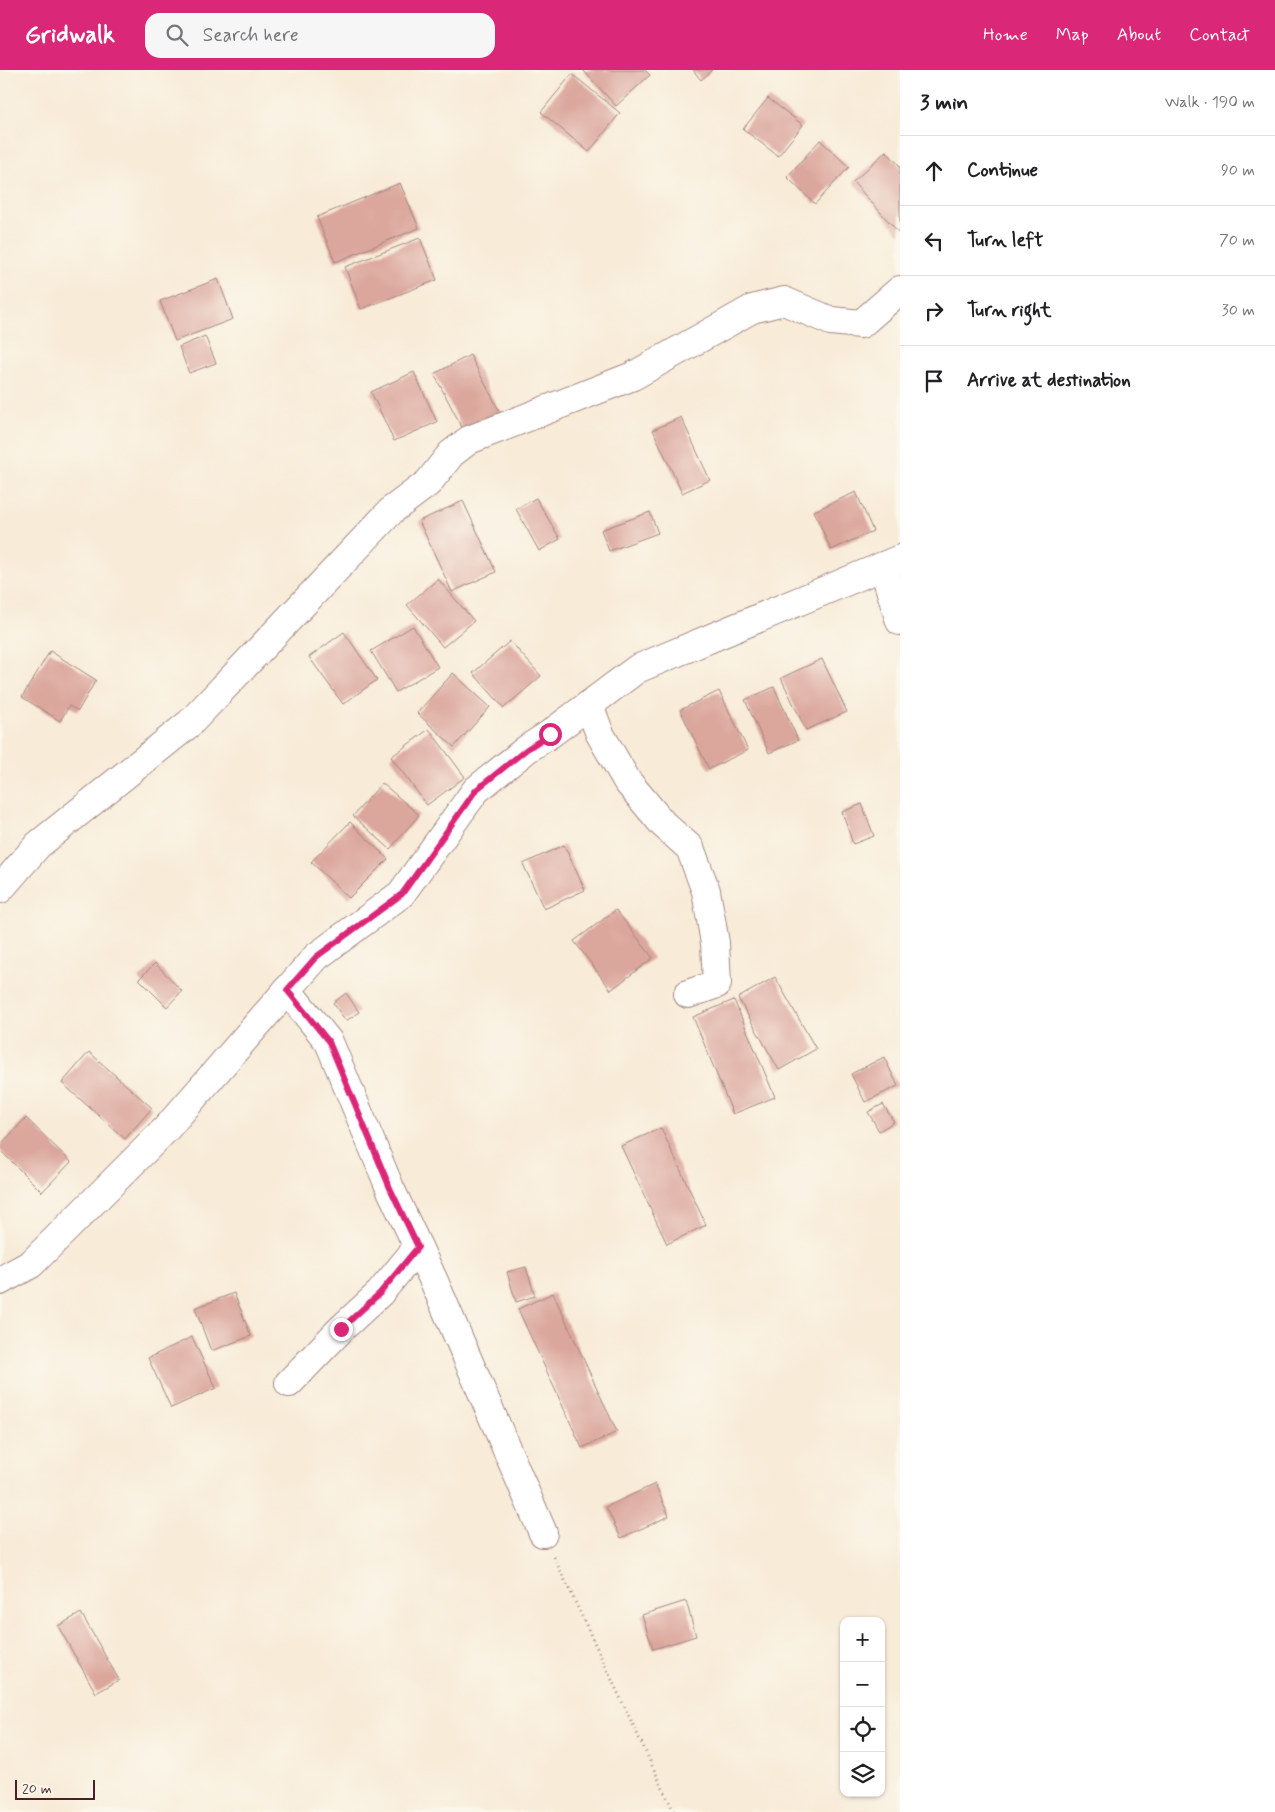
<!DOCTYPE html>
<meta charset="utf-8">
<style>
body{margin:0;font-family:Mynerve,sans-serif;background:#f6f6f6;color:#202124}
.controls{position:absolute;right:15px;bottom:15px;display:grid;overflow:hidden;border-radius:10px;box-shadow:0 1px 4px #0004}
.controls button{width:45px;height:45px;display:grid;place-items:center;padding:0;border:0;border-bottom:1px solid #e0e0e0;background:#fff;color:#202124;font:25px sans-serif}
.scale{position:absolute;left:15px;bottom:12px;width:80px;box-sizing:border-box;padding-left:5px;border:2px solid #4a1f2b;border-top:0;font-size:14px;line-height:18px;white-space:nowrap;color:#4a1f2b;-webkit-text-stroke:4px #fbf7ec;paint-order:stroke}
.stop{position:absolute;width:15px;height:15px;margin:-11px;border:4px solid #db2777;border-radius:50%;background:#fff}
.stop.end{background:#db2777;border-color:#fff;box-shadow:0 1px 5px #0008}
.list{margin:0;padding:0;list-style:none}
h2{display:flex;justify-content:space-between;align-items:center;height:65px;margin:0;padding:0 20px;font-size:21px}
h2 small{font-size:16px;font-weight:400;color:#757577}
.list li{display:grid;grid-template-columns:32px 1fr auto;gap:15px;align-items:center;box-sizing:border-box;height:70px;padding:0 20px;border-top:1px solid #e0e0e0}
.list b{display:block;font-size:19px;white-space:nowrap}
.list em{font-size:16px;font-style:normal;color:#757577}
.icon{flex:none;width:28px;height:28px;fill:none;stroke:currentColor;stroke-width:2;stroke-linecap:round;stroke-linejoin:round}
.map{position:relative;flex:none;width:900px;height:1742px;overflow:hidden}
header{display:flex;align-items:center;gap:30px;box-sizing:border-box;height:70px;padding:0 25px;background:#db2777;color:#fff}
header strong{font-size:24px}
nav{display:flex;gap:28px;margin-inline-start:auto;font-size:18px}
.search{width:350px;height:45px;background:#f6f6f6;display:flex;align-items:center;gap:12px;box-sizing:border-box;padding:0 18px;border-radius:15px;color:#757577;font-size:19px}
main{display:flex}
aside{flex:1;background:#fff}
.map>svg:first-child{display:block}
</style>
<header>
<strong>Gridwalk</strong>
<div class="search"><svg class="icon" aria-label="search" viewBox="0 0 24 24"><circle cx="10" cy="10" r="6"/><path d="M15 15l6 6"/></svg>Search here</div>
<nav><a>Home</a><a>Map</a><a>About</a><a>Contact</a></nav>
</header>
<main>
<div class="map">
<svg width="900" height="1742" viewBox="0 0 900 1742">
<rect width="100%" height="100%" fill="#fbf7ec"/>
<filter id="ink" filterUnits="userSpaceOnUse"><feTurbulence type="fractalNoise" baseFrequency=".02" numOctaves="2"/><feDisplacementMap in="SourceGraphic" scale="10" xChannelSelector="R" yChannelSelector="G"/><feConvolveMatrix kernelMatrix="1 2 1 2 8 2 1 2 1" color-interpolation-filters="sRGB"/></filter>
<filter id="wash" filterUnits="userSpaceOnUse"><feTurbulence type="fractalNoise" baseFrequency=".0096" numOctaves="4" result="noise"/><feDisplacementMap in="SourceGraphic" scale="20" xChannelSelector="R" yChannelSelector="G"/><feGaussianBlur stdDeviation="1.12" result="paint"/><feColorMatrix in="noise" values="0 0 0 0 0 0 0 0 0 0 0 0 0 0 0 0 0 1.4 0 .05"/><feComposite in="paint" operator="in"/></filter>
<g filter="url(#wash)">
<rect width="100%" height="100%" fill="#f8ebd7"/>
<g id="blocks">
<g fill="#dba69b">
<polygon points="583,0 645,0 650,5 616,36"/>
<polygon points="693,0 712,0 701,10"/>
<polygon points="572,4 620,43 589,82 541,42"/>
<polygon points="768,28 803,55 778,86 743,59"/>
<polygon points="820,70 849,97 815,134 787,107"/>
<polygon points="886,81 900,96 900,164 853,112"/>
<polygon points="400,113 419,158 335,192 317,147"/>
<polygon points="420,168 437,210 361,239 345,197"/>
<polygon points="218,209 233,249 175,271 160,231"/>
<polygon points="205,266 216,293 189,303 179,277"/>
<polygon points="470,285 501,344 465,363 434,304"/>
<polygon points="414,302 437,352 394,371 371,322"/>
<polygon points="681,347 710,410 682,423 653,360"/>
<polygon points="856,422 873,461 831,480 814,441"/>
<polygon points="536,428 560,469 539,481 516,439"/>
<polygon points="463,431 496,502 452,522 419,451"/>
<polygon points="650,442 658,463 609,481 601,460"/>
<polygon points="438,509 474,551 443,577 407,535"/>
<polygon points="413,556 438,597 396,622 371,581"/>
<polygon points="344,562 377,610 343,634 309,587"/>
<polygon points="510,571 541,606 504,638 473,603"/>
<polygon points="50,581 96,610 78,641 69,636 60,651 22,627"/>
<polygon points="822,589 847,642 806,660 781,608"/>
<polygon points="453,603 490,637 454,677 417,643"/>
<polygon points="774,617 798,670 769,683 745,630"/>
<polygon points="719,621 748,680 709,699 680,640"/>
<polygon points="429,659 465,707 427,735 391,687"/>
<polygon points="382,713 419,745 390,779 353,746"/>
<polygon points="862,734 874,766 853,774 842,742"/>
<polygon points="350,752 388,789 349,828 311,792"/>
<polygon points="564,775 585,820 544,839 523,794"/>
<polygon points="616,840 653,888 611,920 574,871"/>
<polygon points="155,893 182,921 167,937 139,909"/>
<polygon points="775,907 816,979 779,1000 738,928"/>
<polygon points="346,923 359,942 346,951 333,933"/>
<polygon points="734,930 775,1027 733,1044 693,947"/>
<polygon points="89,982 152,1038 125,1069 62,1013"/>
<polygon points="884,987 898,1016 865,1032 851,1004"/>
<polygon points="883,1034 894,1052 879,1061 868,1042"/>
<polygon points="26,1048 71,1092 42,1122 0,1080 0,1075"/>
<polygon points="661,1058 706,1155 667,1174 621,1076"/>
<polygon points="526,1197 535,1226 516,1232 507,1202"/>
<polygon points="234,1223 251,1266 211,1281 195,1238"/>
<polygon points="553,1223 617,1362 582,1378 518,1239"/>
<polygon points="192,1267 216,1318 171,1338 148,1288"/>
<polygon points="655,1414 669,1446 621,1468 606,1437"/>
<polygon points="686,1531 696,1566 653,1579 642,1545"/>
<polygon points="81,1543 119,1610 96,1623 58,1556"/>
</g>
</g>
</g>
<g filter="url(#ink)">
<use href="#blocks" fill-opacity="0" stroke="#a18581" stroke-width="1"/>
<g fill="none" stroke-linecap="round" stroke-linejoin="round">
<g stroke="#a18581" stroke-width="30">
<g id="minor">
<polyline points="883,496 900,551"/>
<polyline points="589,635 600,664 627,711 663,754 690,778 706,821 715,873 717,914 688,924"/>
<polyline points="0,819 38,775 190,653 392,440 428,413 451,384 469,370 633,306 752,239 784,231 831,251 861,254 900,220"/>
<polyline points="287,920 329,972 390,1118 433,1209 543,1463"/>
<polyline points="0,1211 31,1194 166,1059 316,887 401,824 476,720 527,679 550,664 637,599 900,489"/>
<polyline points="289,1313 341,1259 380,1223 418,1177"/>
</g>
</g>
<polyline stroke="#a18581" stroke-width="3" stroke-dasharray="1 4" stroke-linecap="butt" points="554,1487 674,1742"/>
<use href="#minor" stroke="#fff" stroke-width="28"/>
</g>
</g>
<g fill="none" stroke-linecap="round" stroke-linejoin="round" filter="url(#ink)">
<polyline stroke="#db2777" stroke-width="6" points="341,1259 380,1223 418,1177 390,1118 329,972 287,920 316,887 402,824 476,720 527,679 550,664"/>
</g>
</svg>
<div class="controls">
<button>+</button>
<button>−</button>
<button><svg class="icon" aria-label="locate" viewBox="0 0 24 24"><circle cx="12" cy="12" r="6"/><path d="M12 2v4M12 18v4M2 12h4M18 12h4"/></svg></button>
<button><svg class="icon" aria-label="layers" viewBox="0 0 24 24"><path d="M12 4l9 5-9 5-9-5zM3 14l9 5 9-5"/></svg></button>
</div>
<div class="scale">20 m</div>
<div class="stop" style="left:550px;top:664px"></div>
<div class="stop end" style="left:341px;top:1259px"></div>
</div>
<aside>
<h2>3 min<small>Walk · 190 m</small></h2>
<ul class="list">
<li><svg class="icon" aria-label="ahead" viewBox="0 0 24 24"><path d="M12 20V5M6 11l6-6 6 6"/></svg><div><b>Continue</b></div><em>90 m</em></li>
<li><svg class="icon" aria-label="left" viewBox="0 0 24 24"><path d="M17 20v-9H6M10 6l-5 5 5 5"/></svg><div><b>Turn left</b></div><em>70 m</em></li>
<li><svg class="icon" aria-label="right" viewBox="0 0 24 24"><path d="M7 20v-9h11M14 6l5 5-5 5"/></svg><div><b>Turn right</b></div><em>30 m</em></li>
<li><svg class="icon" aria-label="arrive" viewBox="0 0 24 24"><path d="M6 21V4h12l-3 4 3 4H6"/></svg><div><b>Arrive at destination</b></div></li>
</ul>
</aside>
</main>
